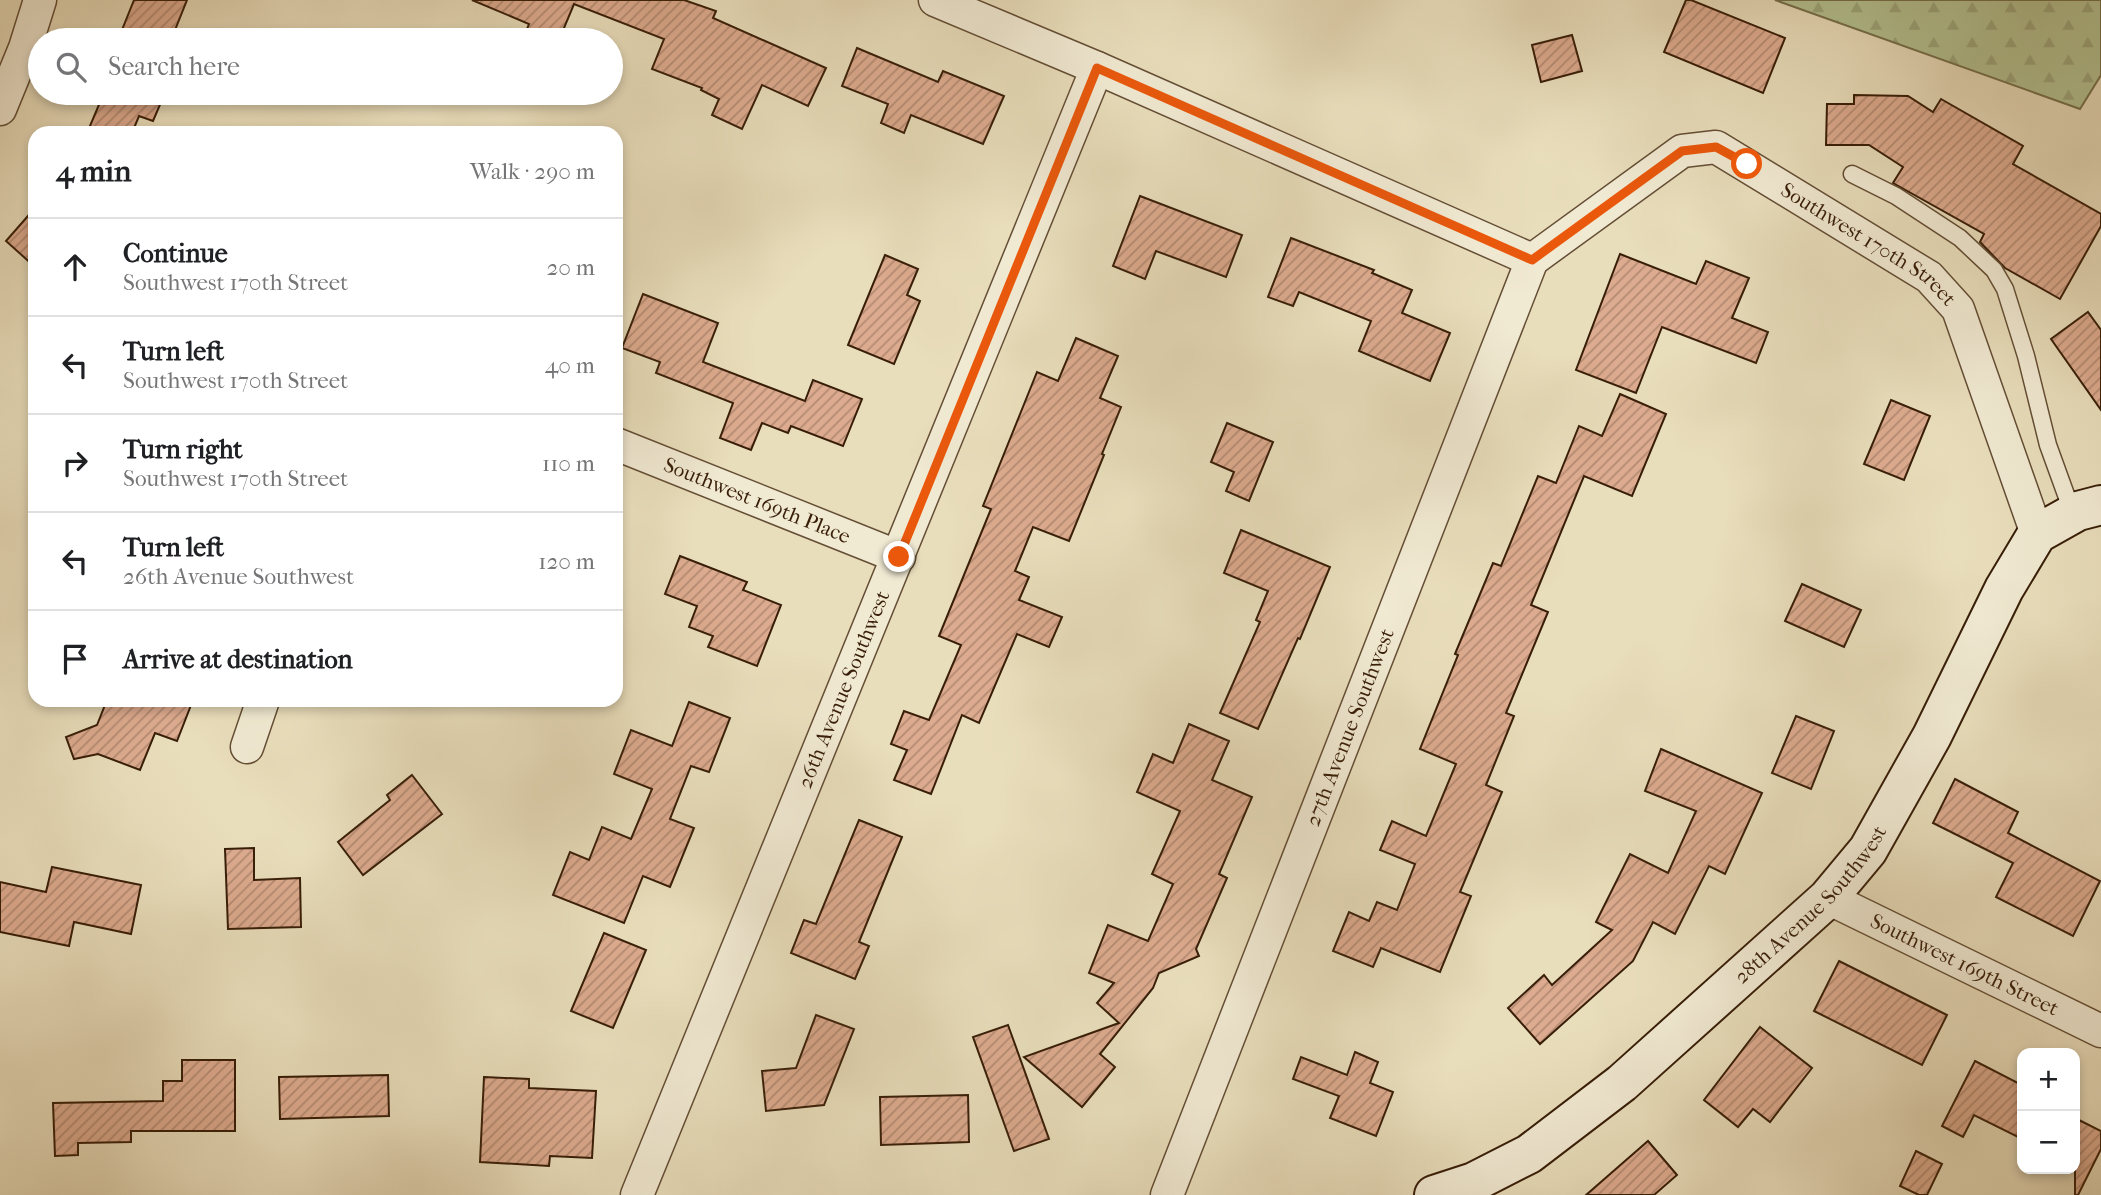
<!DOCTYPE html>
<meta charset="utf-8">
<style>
body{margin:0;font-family:"IM FELL French Canon",serif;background:#f2f2f2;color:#202124}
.controls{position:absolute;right:21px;bottom:21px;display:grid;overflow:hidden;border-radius:14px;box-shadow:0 4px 10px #0003}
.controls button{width:63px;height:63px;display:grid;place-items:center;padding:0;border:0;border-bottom:2px solid #e0e0e0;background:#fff;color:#202124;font:35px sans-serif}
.stop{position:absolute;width:21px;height:21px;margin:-16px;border:5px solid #ea580c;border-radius:50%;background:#fff}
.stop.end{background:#ea580c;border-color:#fff;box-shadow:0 2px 7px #0008}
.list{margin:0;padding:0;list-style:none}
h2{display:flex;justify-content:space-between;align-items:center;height:91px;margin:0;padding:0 28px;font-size:30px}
h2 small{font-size:23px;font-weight:400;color:#757577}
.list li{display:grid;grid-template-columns:46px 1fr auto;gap:21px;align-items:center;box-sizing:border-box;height:98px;padding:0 28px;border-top:2px solid #e0e0e0}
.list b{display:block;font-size:26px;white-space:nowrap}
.list p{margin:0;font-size:23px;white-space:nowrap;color:#757577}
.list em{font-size:23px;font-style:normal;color:#757577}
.icon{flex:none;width:38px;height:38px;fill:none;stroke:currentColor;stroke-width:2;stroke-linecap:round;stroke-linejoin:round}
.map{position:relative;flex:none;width:2101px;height:1195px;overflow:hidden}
.search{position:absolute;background:#fff;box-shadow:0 4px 10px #0003;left:28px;top:28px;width:595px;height:77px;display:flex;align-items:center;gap:18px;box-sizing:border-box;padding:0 24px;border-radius:38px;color:#757577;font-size:26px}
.panel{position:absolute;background:#fff;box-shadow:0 4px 10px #0003;left:28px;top:126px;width:595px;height:581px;border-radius:21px}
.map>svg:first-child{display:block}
</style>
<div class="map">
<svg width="2101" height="1195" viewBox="0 0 2101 1195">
<defs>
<pattern id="forest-firs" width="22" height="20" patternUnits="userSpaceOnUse" patternTransform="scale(1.75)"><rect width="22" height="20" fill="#b4c292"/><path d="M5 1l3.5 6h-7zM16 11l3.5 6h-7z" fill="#9ca67c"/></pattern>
<pattern id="building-hatch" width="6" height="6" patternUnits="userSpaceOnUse" patternTransform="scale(1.75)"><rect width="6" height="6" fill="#ddab8f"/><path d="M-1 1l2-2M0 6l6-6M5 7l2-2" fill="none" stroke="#b48b73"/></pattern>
</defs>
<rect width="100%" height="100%" fill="#e9debc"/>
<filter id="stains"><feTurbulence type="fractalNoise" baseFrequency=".00286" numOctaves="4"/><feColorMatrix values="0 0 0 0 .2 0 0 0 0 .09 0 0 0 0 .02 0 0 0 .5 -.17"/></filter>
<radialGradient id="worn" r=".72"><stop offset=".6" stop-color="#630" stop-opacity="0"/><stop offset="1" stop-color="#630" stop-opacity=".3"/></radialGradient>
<polygon fill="url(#forest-firs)" stroke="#76704d" stroke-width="2" points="1775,0 2101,0 2101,75 2080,109"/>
<g fill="url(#building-hatch)" stroke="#381e08" stroke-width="2">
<polygon points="134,0 187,0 171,40 118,40"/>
<polygon points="472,0 684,0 716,11 713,18 826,68 808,106 762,85 742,129 712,115 719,99 701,90 702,88 652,69 664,39 574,4 559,40 540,40 525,34 529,24"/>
<polygon points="1686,0 1691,0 1785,38 1763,93 1664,52"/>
<polygon points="1572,35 1582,71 1541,82 1532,45"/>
<polygon points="857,48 938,82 943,71 1004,96 983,144 911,115 904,133 881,123 888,104 842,86"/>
<polygon points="84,93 165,93 153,121 139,116 132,133 87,133 101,100"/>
<polygon points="1854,95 1908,96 1933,112 1941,99 2023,146 2013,164 2101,214 2101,226 2060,299 2005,268 1980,242 1984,234 1893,183 1903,167 1869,145 1826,145 1827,104 1854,104"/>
<polygon points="1140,196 1242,235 1226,277 1156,251 1145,279 1113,266"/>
<polygon points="35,208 35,267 6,241"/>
<polygon points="1291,238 1374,270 1372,273 1412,290 1402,313 1450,333 1430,381 1359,351 1371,321 1299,292 1293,306 1268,297"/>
<polygon points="1620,254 1696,284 1706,261 1749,278 1732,318 1768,332 1756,363 1662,327 1636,393 1576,370"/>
<polygon points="885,255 918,269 907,295 920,301 894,364 848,345"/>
<polygon points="643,294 718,323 703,362 805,401 813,380 862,399 843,446 791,426 788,433 762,423 751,450 720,438 733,403 656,373 660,362 622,348"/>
<polygon points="2088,312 2101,330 2101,410 2051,339"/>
<polygon points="1076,338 1118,356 1100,398 1121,407 1102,454 1104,455 1069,541 1033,527 1015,571 1029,577 1019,600 1062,617 1049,647 1017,634 979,723 962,715 931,794 894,780 907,750 891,744 904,711 929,720 961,645 939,636 991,509 983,506 1037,372 1058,381"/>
<polygon points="1620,394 1666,414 1632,496 1584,476 1531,605 1548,612 1506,713 1514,716 1486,785 1502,792 1460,892 1471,896 1440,972 1381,948 1373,967 1333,951 1349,912 1369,921 1377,902 1397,910 1415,864 1380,850 1392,821 1426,836 1456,764 1420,749 1458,655 1455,654 1493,563 1501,566 1538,476 1556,483 1579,426 1602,436"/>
<polygon points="1891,400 1930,416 1904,480 1864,464"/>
<polygon points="1227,423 1273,442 1249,501 1226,491 1234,472 1211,462"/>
<polygon points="1241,530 1330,567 1300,639 1298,638 1258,729 1220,713 1260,622 1256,620 1268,591 1224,573"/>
<polygon points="680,556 747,582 743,590 781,605 757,666 708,647 713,636 689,627 697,606 665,594"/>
<polygon points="1802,584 1861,610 1844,647 1785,621"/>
<polygon points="107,700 193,700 177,741 155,733 140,770 98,754 74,759 66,737 97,725"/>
<polygon points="689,702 730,718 709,772 691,766 670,819 694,828 670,887 643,876 624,923 553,895 570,852 589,860 602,827 631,839 652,789 614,774 631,730 672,746"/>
<polygon points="1796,716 1834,731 1811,789 1772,773"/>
<polygon points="1189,724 1229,741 1212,780 1252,797 1219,874 1227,878 1196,949 1199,956 1159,973 1153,988 1100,1054 1115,1067 1082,1107 1024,1057 1119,1023 1097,1003 1114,983 1089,973 1108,925 1148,941 1173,884 1152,874 1180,811 1137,792 1153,754 1173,763"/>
<polygon points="1661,749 1762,793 1725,874 1709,866 1675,934 1653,922 1633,961 1540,1044 1508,1008 1544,975 1552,985 1612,930 1596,922 1630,854 1668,873 1696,811 1645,791"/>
<polygon points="412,775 442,814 363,875 338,842 390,800 387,795"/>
<polygon points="1955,779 2018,812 2008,833 2100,881 2073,936 1996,897 2013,863 1933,823"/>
<polygon points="859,820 902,837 859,942 869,946 855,979 791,953 804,920 816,924"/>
<polygon points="254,848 254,880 300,878 301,927 228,929 225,849"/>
<polygon points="52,867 141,885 131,934 74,922 69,946 0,932 0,882 46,892"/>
<polygon points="604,933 646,950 613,1028 571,1011"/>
<polygon points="1839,961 1947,1015 1922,1065 1814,1011"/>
<polygon points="816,1015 854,1029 824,1105 766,1111 762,1071 796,1068"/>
<polygon points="1008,1025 1049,1139 1014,1151 973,1037"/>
<polygon points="1760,1027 1812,1068 1770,1122 1753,1109 1738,1127 1704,1100"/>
<polygon points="1355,1052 1378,1062 1370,1083 1393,1092 1376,1136 1330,1118 1339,1096 1293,1079 1301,1057 1347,1075"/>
<polygon points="182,1060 235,1060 235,1131 131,1131 131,1142 78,1143 78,1155 55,1156 53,1103 163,1101 163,1081 182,1081"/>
<polygon points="1975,1061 2022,1085 2022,1139 1974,1115 1963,1137 1942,1126"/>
<polygon points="388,1075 389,1116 280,1119 279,1077"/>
<polygon points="484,1077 529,1079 529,1088 596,1091 592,1158 550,1156 549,1166 480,1162"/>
<polygon points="968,1095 969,1142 881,1145 880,1097"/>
<polygon points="2075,1118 2101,1131 2101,1149 2078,1195 2075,1195"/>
<polygon points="1648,1141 1677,1175 1654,1195 1586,1195"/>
<polygon points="1916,1151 1942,1164 1927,1195 1919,1195 1900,1186"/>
</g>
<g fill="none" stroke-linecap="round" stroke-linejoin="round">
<g stroke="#644e35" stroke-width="19">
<polyline id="lane" points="1852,174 1896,196 1960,238 1994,270 2005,289 2026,356 2048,445 2073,514"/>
</g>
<g stroke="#644e35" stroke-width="35">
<g id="street">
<path id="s1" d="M935,0L1097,68L1532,260L1682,151L1716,147L1929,277L1958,309L2037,534"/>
<polyline points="0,109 25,48 40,0"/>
<path id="s2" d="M616,444L899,557"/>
<polyline points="247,747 263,700"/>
<path id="s3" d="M1828,898L2101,1031"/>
<path id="s4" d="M637,1195L1097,68"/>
<path id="s5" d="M1167,1195L1532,260"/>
</g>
</g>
<g stroke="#381e08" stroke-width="42">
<g id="secondary">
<path id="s6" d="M1434,1195L1474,1182L1529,1154L1622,1083L1828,898L1868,850L1932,736L2004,589L2037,534L2078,511L2101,505"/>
</g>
</g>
<use href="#lane" stroke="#f1ead3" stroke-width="16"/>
<use href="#street" stroke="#f1ead3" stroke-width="32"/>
<use href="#secondary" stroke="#f1ead3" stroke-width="38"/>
</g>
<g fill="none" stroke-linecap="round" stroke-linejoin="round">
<polyline stroke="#ea580c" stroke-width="9" points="899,557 1097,68 1532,260 1682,151 1716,147 1747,164"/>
</g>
<g text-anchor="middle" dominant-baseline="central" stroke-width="5" stroke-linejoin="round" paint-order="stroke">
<g font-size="21" fill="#381e08" stroke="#f1ead3">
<text stroke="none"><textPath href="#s1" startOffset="1052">Southwest 170th Street</textPath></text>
<text stroke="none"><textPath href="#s2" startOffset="152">Southwest 169th Place</textPath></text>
<text stroke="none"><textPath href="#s4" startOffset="546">26th Avenue Southwest</textPath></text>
<text stroke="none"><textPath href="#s5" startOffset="502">27th Avenue Southwest</textPath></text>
<text stroke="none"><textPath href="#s6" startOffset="481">28th Avenue Southwest</textPath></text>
<text stroke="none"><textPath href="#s3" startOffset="152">Southwest 169th Street</textPath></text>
</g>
</g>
<rect width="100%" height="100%" filter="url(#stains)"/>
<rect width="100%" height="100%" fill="url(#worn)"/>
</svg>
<div class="controls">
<button>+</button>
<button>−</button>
</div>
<div class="stop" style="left:1747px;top:164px"></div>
<div class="stop end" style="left:899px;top:557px"></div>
<div class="search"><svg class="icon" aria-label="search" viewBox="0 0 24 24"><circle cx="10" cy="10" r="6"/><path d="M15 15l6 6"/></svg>Search here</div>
<section class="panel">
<h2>4 min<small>Walk · 290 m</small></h2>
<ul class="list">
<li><svg class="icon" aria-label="ahead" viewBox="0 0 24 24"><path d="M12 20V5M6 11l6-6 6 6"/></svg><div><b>Continue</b><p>Southwest 170th Street</p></div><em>20 m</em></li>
<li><svg class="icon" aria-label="left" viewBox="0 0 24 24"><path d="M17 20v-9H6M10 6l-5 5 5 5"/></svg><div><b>Turn left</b><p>Southwest 170th Street</p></div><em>40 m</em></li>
<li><svg class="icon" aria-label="right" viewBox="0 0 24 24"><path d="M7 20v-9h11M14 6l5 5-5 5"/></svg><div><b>Turn right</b><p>Southwest 170th Street</p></div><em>110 m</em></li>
<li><svg class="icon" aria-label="left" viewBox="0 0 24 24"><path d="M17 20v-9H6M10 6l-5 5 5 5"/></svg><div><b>Turn left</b><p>26th Avenue Southwest</p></div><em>120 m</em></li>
<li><svg class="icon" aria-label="arrive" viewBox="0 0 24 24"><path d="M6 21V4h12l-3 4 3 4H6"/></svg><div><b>Arrive at destination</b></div></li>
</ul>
</section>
</div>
